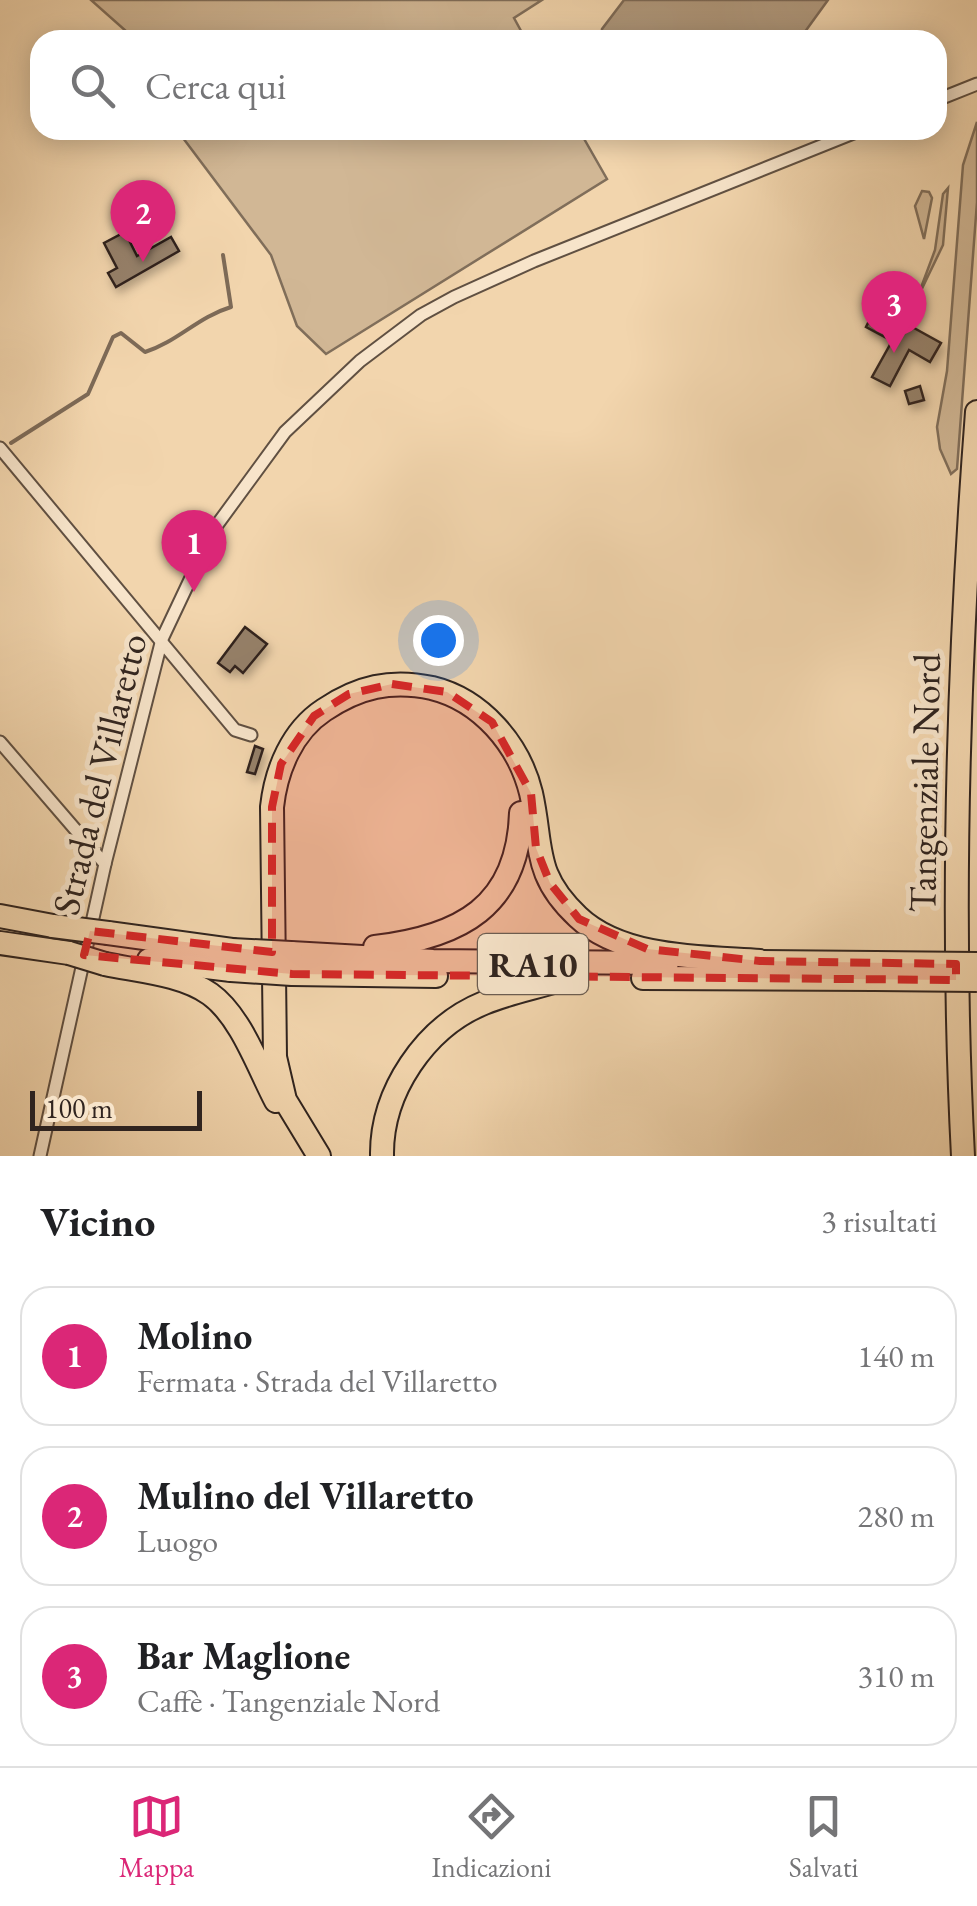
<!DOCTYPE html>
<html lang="it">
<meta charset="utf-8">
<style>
body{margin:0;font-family:"EB Garamond",serif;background:#f2f2f2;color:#202124}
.scale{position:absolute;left:30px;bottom:25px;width:172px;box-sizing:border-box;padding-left:10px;border:5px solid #30241f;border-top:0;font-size:28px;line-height:35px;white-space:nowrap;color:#30241f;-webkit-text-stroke:8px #f7e4ca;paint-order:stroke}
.you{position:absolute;left:438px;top:640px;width:35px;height:35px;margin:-25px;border:8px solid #fff;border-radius:50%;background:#1a73e8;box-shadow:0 0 0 15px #1a73e833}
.badge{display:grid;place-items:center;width:65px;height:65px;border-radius:50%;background:#db2777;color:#fff;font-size:32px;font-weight:700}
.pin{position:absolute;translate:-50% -82px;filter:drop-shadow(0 2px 5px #0008)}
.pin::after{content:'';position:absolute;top:52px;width:35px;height:30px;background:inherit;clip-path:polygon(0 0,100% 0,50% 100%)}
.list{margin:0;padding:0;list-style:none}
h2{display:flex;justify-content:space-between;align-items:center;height:130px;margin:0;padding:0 40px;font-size:42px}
h2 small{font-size:32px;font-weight:400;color:#757577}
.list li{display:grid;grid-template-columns:65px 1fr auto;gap:30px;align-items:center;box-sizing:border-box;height:140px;margin:0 20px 20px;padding:0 20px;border:2px solid #e0e0e0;border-radius:30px}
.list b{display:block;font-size:38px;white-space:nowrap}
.list p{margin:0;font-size:32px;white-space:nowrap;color:#757577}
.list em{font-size:32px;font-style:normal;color:#757577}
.icon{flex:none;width:55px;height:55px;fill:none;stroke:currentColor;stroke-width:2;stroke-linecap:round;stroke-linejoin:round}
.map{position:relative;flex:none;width:977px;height:1156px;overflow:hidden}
.search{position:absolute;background:#fff;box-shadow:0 5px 25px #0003;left:30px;right:30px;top:30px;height:110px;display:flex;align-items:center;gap:25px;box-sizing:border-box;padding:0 35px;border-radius:30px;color:#757577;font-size:38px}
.sheet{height:610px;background:#fff}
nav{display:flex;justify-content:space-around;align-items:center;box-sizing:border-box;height:140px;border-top:2px solid #e0e0e0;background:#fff;font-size:28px;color:#757577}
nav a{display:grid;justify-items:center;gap:5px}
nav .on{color:#db2777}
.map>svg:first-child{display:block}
</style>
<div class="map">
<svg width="977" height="1156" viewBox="0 0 977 1156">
<defs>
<filter id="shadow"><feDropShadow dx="3" dy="5.5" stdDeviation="5" flood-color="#0004"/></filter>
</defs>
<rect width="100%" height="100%" fill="#f2d5ad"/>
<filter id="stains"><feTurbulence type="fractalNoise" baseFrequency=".002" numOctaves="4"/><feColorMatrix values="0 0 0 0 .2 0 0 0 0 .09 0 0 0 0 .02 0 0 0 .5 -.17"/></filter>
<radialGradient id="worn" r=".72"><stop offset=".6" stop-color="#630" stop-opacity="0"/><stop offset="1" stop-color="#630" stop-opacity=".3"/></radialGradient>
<g fill="#d1b795" stroke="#806e5a" stroke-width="2.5">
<polygon points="91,0 542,0 514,18 526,40 136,40"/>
<polygon points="977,122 977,202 957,469 951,474 940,449 937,427 947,371 963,165"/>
<polygon points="177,130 579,130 607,179 326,354 297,326 271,255"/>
<polygon points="948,188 943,245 916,301 935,250 943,194"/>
<polygon points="922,191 929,192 932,198 924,239 915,206"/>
</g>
<polygon fill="#b0997d" stroke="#7d6a57" stroke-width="2.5" points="624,0 828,0 799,40 601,40 602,29"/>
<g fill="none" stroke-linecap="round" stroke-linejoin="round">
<path stroke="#7d6a57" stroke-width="4" d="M11,443L88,394L113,337L121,333L145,352C177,342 198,317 231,307L223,255"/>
</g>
<g fill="#958069" stroke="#30241f" stroke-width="2.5" filter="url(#shadow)">
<polygon points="125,232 137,256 171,237 179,251 116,287 108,273 117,268 104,243"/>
<polygon points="876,307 941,343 930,362 909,350 890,386 872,377 892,341 866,327"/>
<polygon points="920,386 924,400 909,404 905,391"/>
<polygon points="245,627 267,644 243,673 235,666 230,672 218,663"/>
<polygon points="255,746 263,749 255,774 247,772"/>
</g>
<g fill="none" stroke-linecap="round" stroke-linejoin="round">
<g stroke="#605042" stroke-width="15">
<g id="street">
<polyline points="937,100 977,84"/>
<polyline points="0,448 235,730 251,735"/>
<polyline points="0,742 105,864"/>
<polyline points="40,1156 105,864 162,639 214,529 285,432 360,361 421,315 454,297 534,261 861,130"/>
</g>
</g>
<g stroke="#30241f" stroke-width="26">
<g id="highway">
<polyline points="0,916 53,926"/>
<polyline points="108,933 232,950"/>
<polyline points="0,943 69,953"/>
<path d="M375,947C460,937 518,907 521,813"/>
<polyline points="291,953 433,961 667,963"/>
<polyline points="149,960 231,970"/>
<polyline points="749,962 875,963"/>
<path d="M105,964C138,971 182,974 210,994C241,1016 259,1069 276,1101"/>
<polyline points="292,974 436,976"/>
<polyline points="643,978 875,979"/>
<path d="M319,1156L285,1100L275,1057L272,807C276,770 292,731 324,710C358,687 391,679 432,688C481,700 519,744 531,793C543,846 532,874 578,917C622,959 703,957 760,961"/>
<path d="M382,1156C381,1092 425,1027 484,1003C510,992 540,987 566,978"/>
<path d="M963,1156C950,907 958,660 977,412"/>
</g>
</g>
<use href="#street" stroke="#f7e4ca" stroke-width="11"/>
<use href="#highway" stroke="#f2d5ad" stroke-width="22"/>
<g stroke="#30241f" stroke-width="26" stroke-linecap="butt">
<g id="highway-bridge">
<polyline points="53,926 108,933"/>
<polyline points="232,950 291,953"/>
<polyline points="69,953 105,964"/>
<polyline points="875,963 977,964"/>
<polyline points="231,970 292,974"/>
<polyline points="875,979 977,980"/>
</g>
</g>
<use href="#highway-bridge" stroke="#f2d5ad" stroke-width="22"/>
</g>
<path fill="#d62828" fill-opacity="0.2" stroke="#d62828" stroke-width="8" stroke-dasharray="20 12" stroke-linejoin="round" d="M392,684L447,692L492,722L531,793L536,848L550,883L579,919L647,949L760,961L956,964V980L292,974L84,955L90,931L272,952V807L281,764L314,716L349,694Z"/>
<g text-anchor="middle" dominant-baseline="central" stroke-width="10" stroke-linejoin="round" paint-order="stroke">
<rect fill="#f7e4ca" stroke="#6c5e52" stroke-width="2.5" x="478" y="934" width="110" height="60" rx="8"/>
<g font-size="35" font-weight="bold" fill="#30241f">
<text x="533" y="964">RA10</text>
</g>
<g font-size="38" fill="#30241f" stroke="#f7e4ca">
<text transform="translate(99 774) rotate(-76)">Strada del Villaretto</text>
<text transform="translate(924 783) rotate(-89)">Tangenziale Nord</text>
</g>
</g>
<rect width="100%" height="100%" filter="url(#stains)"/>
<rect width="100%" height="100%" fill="url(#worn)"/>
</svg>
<div class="scale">100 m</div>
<div class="you"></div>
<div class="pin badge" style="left:194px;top:592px">1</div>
<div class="pin badge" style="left:143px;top:262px">2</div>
<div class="pin badge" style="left:894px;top:353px">3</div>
<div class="search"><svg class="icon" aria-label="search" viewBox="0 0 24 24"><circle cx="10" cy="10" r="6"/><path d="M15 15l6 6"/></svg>Cerca qui</div>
</div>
<section class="sheet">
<h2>Vicino<small>3 risultati</small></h2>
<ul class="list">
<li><span class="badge">1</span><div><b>Molino</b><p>Fermata · Strada del Villaretto</p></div><em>140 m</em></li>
<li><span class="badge">2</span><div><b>Mulino del Villaretto</b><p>Luogo</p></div><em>280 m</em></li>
<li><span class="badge">3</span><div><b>Bar Maglione</b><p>Caffè · Tangenziale Nord</p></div><em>310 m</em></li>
</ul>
</section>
<nav>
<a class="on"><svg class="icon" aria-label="map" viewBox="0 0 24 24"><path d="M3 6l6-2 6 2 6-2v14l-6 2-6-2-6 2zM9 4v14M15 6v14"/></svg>Mappa</a>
<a><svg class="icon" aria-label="directions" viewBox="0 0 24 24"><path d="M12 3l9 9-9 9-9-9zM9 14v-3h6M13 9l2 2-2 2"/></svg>Indicazioni</a>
<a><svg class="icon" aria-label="saved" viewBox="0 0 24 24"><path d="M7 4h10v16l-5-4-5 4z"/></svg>Salvati</a>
</nav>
